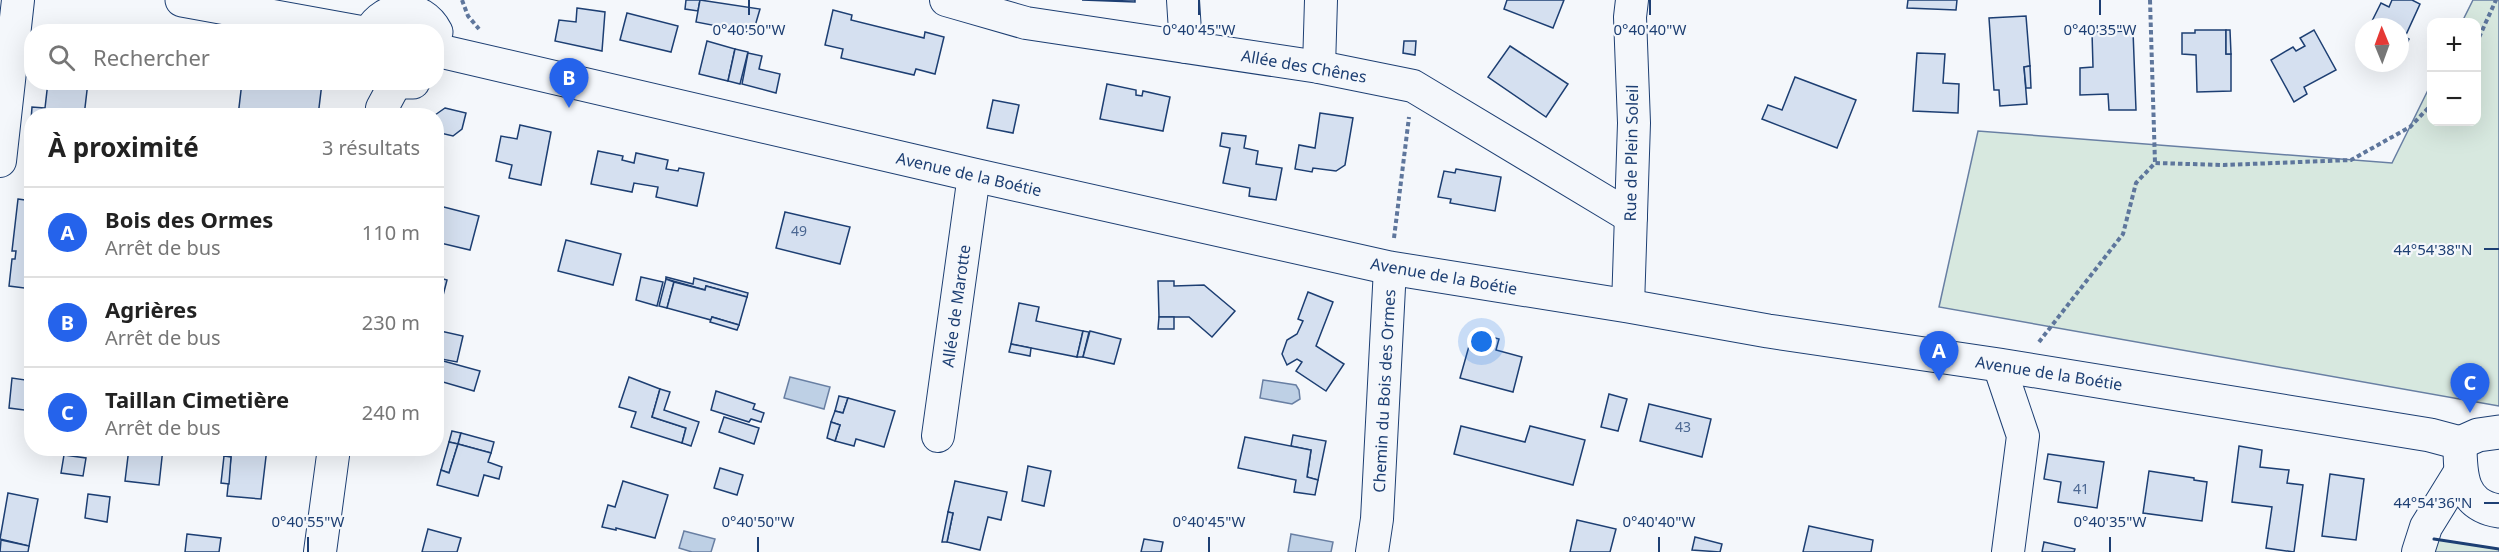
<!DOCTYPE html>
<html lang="fr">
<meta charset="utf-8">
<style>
body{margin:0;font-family:"Noto Sans",sans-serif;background:#f2f2f2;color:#222}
.controls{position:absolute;right:18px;top:18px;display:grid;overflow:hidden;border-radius:12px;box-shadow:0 6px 24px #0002}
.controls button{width:54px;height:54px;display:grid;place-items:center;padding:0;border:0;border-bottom:2px solid #e0e0e0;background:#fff;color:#222;font:30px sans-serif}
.compass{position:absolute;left:2355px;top:18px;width:54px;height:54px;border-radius:50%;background:#fff;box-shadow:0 6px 24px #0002;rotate:359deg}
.you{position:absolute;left:1482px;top:342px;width:21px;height:21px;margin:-15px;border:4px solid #fff;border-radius:50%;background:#1a73e8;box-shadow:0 0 0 9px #1a73e833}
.badge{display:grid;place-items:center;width:39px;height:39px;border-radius:50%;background:#2563eb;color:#fff;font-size:20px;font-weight:700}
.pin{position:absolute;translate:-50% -50px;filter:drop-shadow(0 2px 3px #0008)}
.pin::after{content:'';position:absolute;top:32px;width:21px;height:18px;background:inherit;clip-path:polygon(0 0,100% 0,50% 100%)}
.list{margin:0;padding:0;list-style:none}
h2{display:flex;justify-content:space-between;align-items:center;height:78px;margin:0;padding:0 24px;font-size:26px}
h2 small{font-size:20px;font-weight:400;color:#767676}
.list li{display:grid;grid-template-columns:39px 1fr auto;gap:18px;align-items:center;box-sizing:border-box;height:90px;padding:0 24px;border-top:2px solid #e0e0e0}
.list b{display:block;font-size:22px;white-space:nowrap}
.list p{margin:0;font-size:20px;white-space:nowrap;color:#767676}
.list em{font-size:20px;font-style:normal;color:#767676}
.icon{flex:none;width:33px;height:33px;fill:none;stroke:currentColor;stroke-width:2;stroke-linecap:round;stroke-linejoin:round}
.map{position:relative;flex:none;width:2499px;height:552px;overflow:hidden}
.search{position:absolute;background:#fff;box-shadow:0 6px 24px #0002;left:24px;top:24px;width:420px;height:66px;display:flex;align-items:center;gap:15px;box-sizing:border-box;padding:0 21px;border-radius:24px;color:#767676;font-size:22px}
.panel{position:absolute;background:#fff;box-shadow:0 6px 24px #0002;left:24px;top:108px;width:420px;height:348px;border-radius:24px}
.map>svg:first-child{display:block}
</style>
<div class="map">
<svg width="2499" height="552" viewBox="0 0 2499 552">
<rect width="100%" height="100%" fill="#f4f7fb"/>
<g fill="#d7e8df" stroke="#687fa3" stroke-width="1.5">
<polygon points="2473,0 2499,0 2499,406 1939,307 1978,131 2392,163 2431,84 2432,122 2476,122 2476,22 2462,22"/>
<polygon points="2434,539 2499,549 2499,552 2432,552"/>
</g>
<g fill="#bed0e5" stroke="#687fa3" stroke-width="1.5">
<polygon points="790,377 830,387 824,409 784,398"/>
<polygon points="1263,380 1296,385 1299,390 1300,399 1292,404 1260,398"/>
<polygon points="684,531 715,539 711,552 692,552 679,548"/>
<polygon points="1291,534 1333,542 1331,552 1288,552"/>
</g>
<g fill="#d5e0f0" stroke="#1d3f73" stroke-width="1.5">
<polygon points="686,0 700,0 698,11 685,9"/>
<polygon points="700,0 760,9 753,33 696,22"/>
<polygon points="1082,0 1135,0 1135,2"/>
<polygon points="1507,0 1564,0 1553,28 1504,9"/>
<polygon points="1908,0 1957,0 1956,10 1907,8"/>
<polygon points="2392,0 2412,0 2420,4 2405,37 2409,39 2400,58 2400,27 2375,27 2370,25 2381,3 2389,7"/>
<polygon points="577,8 605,12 602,51 555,41 559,20 576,22"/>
<polygon points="833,10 852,15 851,20 924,38 925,32 944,37 935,74 916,69 914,75 841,58 843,49 825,45"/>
<polygon points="627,13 678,26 671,52 620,40"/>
<polygon points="2026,16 2030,66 2024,67 2027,104 2000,106 1999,90 1994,90 1989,18"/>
<polygon points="2195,30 2226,30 2226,54 2231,54 2231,91 2197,92 2196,55 2182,54 2182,33 2195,33"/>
<polygon points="2226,30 2230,30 2231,54 2226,54"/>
<polygon points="2314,30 2336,70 2304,87 2307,94 2294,102 2271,60 2293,47 2296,51 2305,46 2300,38"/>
<polygon points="2133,31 2136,110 2109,110 2108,94 2080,95 2080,68 2093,67 2092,32"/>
<polygon points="707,41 735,49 728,81 699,74"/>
<polygon points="1404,41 1416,41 1415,55 1403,53"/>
<polygon points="1510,46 1568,84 1546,117 1488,77"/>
<polygon points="735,49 748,52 740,84 728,81"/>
<polygon points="748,53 762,56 759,69 780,74 776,93 742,84"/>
<polygon points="1917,53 1945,54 1943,83 1959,84 1958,113 1913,111"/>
<polygon points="2030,66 2031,88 2026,88 2024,67"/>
<polygon points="1795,77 1856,100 1837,148 1762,119 1768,105 1782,110"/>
<polygon points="48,82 88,82 84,116 32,116 32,134 30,134 32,107 45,108"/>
<polygon points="242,82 322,83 318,116 287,116 263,112 263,116 238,116"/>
<polygon points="1107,84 1136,90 1136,95 1142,96 1143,91 1170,97 1163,131 1100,119"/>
<polygon points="993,100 1019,105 1013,133 987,128"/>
<polygon points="445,108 466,113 462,129 453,136 436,132 435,115"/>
<polygon points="1320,113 1353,118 1345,165 1336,171 1313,168 1312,172 1295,169 1299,145 1315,148"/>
<polygon points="520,125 551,132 541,185 509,178 512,165 496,161 501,136 517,139"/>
<polygon points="1222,133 1246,136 1244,148 1258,151 1256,164 1282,168 1276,200 1249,196 1250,188 1223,183 1230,148 1220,146"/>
<polygon points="598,151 623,156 622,160 634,163 636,153 668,160 666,169 678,171 679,168 704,173 697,206 656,197 658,187 634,183 632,192 591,184"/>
<polygon points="1456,169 1501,177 1495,211 1450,203 1451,199 1438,197 1444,171 1455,173"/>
<polygon points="18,199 32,201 32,289 9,286 12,259 15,259 16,251 12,251"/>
<polygon points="436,205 479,216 470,250 436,242"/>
<polygon points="785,212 850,227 840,264 776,248"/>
<polygon points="566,240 621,254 613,285 558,271"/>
<polygon points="436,277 447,280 439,311 436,310"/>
<polygon points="641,277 663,282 657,306 636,300"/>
<polygon points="666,277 693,284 694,278 748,293 747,297 706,286 705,290 666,279"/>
<polygon points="666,279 674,282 667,308 659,306"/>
<polygon points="1158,281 1174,281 1174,286 1204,285 1235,311 1212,337 1189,317 1159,317"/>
<polygon points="674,282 705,290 706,286 747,297 739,325 712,317 711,320 667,308"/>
<polygon points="1308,292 1333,302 1316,346 1344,364 1326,391 1296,371 1302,362 1297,359 1287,365 1282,354 1287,340 1297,334 1303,321 1298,319"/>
<polygon points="1019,303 1039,307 1036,321 1083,331 1077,357 1011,344"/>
<polygon points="712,317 739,325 737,330 710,322"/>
<polygon points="1159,317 1174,317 1174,329 1158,329"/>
<polygon points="436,330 463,336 457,362 436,358"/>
<polygon points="1083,331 1089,332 1083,357 1077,357"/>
<polygon points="1090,331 1121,339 1114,364 1083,357"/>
<polygon points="31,332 32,411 9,408 12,378 25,380 26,375 29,376 30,370 27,366"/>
<polygon points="1473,332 1499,339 1496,350 1522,357 1513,392 1460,378"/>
<polygon points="1011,344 1031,348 1030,356 1009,352"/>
<polygon points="436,359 480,371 474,391 436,380"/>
<polygon points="629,377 660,389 652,417 686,428 682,443 631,427 636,412 619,407"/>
<polygon points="660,389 670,392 664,410 699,422 691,446 682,443 686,428 652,417"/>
<polygon points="716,391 755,404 753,409 764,413 761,422 751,419 749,422 711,410"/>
<polygon points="1609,394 1627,399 1618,431 1601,427"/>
<polygon points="839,396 848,398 843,413 835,411"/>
<polygon points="848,398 895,411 884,447 856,439 854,446 835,441 840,425 831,422 835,411 843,413"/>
<polygon points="1649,404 1711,419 1702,457 1640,441"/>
<polygon points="724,417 759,428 754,444 719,432"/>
<polygon points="831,422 840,425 835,441 827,438"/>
<polygon points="1461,426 1525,442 1530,426 1585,440 1573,485 1454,454"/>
<polygon points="452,431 461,433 458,444 449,442"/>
<polygon points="461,433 494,442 491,453 458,444"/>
<polygon points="1293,435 1326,441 1318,480 1307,477 1311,450 1291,446"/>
<polygon points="1245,437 1311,450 1307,477 1318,480 1315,495 1294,492 1296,480 1238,468"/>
<polygon points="449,442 458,444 449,473 441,470"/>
<polygon points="458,444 491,453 488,462 502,467 499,479 484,475 478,496 437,485 441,470 449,473"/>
<polygon points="2239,446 2262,450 2260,467 2289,470 2287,483 2303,485 2294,552 2266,548 2272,507 2232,502"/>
<polygon points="129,448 163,448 159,485 125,481"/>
<polygon points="225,448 267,448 261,499 227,496 231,457 224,456"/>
<polygon points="2048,454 2104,462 2097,508 2058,502 2061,482 2044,479"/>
<polygon points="64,455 86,458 83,476 61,473"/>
<polygon points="224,456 231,457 229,484 221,483"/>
<polygon points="1028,466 1051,471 1044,506 1022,501"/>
<polygon points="720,468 743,475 737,495 714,488"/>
<polygon points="2149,471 2194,478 2194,480 2207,482 2202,521 2143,513"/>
<polygon points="2330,474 2364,479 2356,540 2322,536"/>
<polygon points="623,481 668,495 655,538 616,528 616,530 602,527 608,505 615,507"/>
<polygon points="955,481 1007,492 1001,520 988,517 980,550 947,542 953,513 948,512"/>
<polygon points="8,493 38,499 29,546 0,539"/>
<polygon points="88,494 110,497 107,522 85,518"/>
<polygon points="948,512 953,513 947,542 942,542"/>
<polygon points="1577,520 1616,529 1610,552 1570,552"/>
<polygon points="1809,526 1873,540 1871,552 1803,552"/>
<polygon points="428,529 461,538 457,552 422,552"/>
<polygon points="187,534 221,538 219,552 185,552"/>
<polygon points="1695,537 1722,544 1720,552 1692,550"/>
<polygon points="1144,539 1163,542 1161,552 1141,552"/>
<polygon points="1,540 29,546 28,552 0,552"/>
<polygon points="2044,542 2075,549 2074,552 2042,552"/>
</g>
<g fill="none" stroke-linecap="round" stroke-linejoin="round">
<g stroke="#1d3f73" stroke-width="34">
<g id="minor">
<polyline points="946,0 1026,23 1319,67 1413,86 1631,217"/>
<polyline points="1183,0 1186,47"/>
<polyline points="1319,67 1321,0"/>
<polyline points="381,116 382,108 395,84"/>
<polyline points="0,161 18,0"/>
<polyline points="1628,306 1634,123 1630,17 1632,0"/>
<polyline points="1999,365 2023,436 2008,552"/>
<polyline points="938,436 974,175"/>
<polyline points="320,552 334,448"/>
<polyline points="1372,552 1377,519 1390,268"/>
<polyline points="2418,552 2426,527 2460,472"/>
</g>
</g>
<g stroke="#1d3f73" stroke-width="35">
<g id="major">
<polyline points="182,0 358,32"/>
<path d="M370,32C385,5 421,3 436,32"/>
<polyline points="440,51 974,175 1390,268 1628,306 1768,331 1999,365 2430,435 2460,443"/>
<polyline points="392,82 413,82"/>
<path d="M2460,443C2460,475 2461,505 2499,511"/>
<polyline points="2460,443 2478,435 2499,432"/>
</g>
</g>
<g stroke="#5e769c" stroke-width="4" stroke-dasharray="4.5 3" stroke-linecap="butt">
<polyline points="462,0 468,16 479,29"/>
<polyline points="2150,0 2155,163"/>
<polyline points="2476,44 2496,0"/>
<polyline points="1394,238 1409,117"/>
<polyline points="2039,342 2123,234 2136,183 2155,163 2224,165 2351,160 2410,127 2432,104"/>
</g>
<use href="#minor" stroke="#f4f7fb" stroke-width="32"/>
<use href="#major" stroke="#f4f7fb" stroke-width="33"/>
<polyline stroke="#1d3f73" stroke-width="3" points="2434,539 2499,549"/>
</g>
<path fill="none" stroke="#1d3f73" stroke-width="2" d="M749,0V15M1199,0V15M1650,0V15M2100,0V15M2484,249H2499M2484,503H2499M308,537V552M758,537V552M1209,537V552M1659,537V552M2110,537V552"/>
<g text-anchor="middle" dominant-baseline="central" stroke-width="4.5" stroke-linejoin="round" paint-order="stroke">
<g font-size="14" fill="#4b6792">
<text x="799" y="230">49</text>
<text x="1683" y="426">43</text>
<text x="2081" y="488">41</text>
</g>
<g font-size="16" fill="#1d3f73" stroke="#f4f7fb">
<text transform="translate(1304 66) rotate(10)">Allée des Chênes</text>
<text transform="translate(1631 153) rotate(-89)">Rue de Plein Soleil</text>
<text transform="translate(969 174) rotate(13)">Avenue de la Boétie</text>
<text transform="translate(1444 276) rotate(10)">Avenue de la Boétie</text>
<text transform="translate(956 306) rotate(-82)">Allée de Marotte</text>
<text transform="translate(2049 373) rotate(9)">Avenue de la Boétie</text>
<text transform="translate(1384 391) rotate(-87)">Chemin du Bois des Ormes</text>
</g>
</g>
<g font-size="15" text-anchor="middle" fill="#1d3f73" stroke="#f4f7fb" stroke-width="4.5" stroke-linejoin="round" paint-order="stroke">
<text x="2100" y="35">0°40'35"W</text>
<text x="749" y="35">0°40'50"W</text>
<text x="1199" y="35">0°40'45"W</text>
<text x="1650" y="35">0°40'40"W</text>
<text x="2433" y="255">44°54'38"N</text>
<text x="2433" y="508">44°54'36"N</text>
<text x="308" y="527">0°40'55"W</text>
<text x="758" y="527">0°40'50"W</text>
<text x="1209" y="527">0°40'45"W</text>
<text x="1659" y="527">0°40'40"W</text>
<text x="2110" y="527">0°40'35"W</text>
</g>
</svg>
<div class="controls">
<button>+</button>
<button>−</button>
</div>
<svg class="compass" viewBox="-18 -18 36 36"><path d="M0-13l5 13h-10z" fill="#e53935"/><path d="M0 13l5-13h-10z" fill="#767676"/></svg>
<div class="you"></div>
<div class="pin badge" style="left:1939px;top:381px">A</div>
<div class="pin badge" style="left:569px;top:108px">B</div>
<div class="pin badge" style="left:2470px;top:413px">C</div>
<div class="search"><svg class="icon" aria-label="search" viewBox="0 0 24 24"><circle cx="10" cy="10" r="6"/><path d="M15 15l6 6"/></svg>Rechercher</div>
<section class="panel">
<h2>À proximité<small>3 résultats</small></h2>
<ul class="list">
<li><span class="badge">A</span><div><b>Bois des Ormes</b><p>Arrêt de bus</p></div><em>110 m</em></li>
<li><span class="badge">B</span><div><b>Agrières</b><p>Arrêt de bus</p></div><em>230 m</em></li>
<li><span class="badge">C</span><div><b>Taillan Cimetière</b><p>Arrêt de bus</p></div><em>240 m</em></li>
</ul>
</section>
</div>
